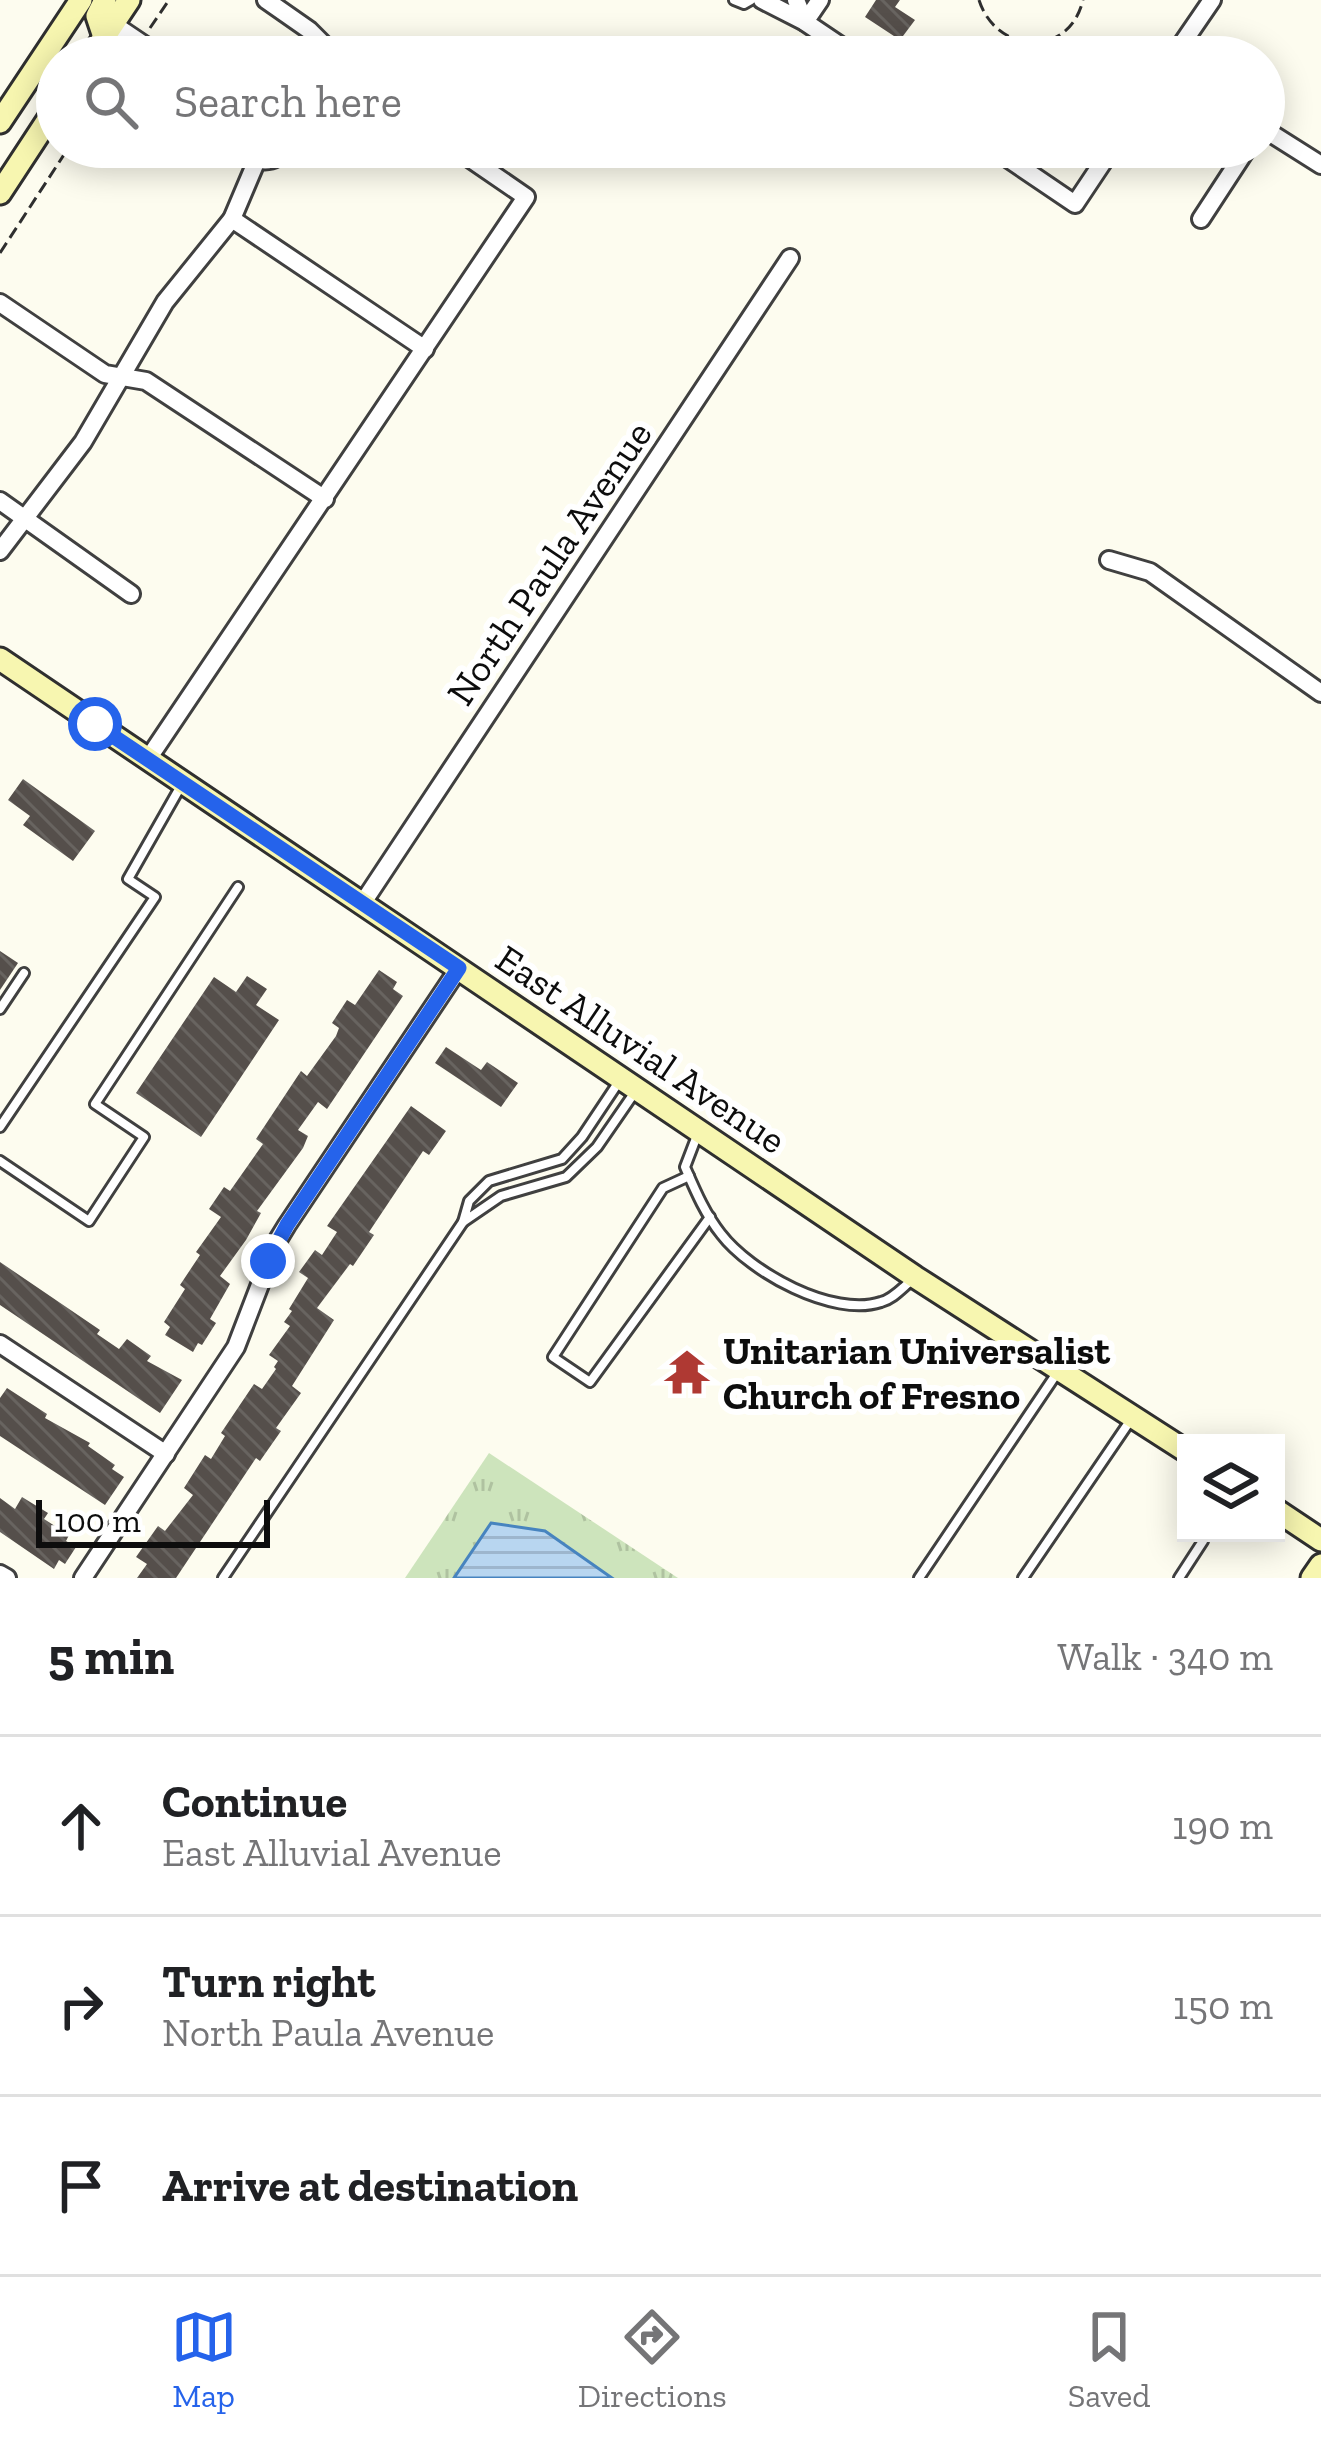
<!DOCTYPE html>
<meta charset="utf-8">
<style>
body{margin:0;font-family:"Zilla Slab",serif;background:#f2f2f2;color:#202124}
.controls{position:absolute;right:36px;bottom:36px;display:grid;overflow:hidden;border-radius:0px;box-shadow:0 6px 30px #0003}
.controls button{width:108px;height:108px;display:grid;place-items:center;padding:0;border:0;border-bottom:3px solid #e0e0e0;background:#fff;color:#202124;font:60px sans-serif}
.scale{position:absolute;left:36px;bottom:30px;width:234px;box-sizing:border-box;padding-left:12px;border:6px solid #0d0d0d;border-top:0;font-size:33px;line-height:42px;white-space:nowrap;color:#0d0d0d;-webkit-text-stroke:9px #fff;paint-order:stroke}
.stop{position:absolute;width:36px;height:36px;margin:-27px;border:9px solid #2563eb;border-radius:50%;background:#fff}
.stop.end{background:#2563eb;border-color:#fff;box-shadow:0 3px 12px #0008}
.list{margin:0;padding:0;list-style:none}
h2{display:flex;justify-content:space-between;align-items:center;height:156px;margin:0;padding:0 48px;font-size:51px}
h2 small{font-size:39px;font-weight:400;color:#757577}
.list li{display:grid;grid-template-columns:78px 1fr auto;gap:36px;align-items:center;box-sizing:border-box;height:180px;padding:0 48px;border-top:3px solid #e0e0e0}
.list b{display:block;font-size:45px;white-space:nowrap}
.list p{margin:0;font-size:39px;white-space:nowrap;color:#757577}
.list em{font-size:39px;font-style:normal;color:#757577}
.icon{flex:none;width:66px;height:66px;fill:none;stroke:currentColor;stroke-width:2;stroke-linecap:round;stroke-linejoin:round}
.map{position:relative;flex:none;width:1321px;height:1578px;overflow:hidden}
.search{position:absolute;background:#fff;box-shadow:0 6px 30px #0003;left:36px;right:36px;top:36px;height:132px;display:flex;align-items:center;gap:30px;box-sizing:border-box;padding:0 42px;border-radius:66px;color:#757577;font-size:45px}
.sheet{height:696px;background:#fff}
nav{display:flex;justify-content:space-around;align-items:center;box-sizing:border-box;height:168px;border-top:3px solid #e0e0e0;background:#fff;font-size:33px;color:#757577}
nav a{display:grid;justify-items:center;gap:6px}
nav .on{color:#2563eb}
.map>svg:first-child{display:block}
</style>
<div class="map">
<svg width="1321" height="1578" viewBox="0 0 1321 1578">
<defs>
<pattern id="grass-tufts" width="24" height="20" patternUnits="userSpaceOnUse" patternTransform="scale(3)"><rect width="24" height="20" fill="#cde4bc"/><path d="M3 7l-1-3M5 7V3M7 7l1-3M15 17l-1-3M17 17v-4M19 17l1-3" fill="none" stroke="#afc2a0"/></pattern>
<pattern id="water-rules" width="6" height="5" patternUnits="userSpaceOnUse" patternTransform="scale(3)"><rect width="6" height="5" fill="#b8d6f0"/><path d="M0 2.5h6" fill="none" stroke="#9db6cd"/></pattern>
<pattern id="building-back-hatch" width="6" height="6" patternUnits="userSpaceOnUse" patternTransform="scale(3)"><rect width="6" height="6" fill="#554f4b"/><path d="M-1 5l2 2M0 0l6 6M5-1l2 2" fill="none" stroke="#686460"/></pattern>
</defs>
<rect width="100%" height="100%" fill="#fdfcef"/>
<polygon fill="url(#grass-tufts)" points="489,1453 678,1578 405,1578"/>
<polygon fill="url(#water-rules)" stroke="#4784bf" stroke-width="3" points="491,1523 545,1531 612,1578 454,1578"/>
<g fill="url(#building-back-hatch)">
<polygon points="876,0 900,0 895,7 915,20 900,40 865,17"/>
<polygon points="806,38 834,57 808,57 798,50"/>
<polygon points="23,779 95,831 73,861 23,825 30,816 8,800"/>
<polygon points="0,951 18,963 0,990"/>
<polygon points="379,970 397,982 393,989 403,996 327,1109 318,1102 298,1130 308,1136 303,1148 257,1211 261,1213 246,1240 220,1276 230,1284 210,1319 216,1323 202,1345 198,1343 193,1352 165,1335 170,1327 164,1322 185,1289 180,1285 200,1255 196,1252 221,1217 209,1209 224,1187 230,1191 263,1144 256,1139 301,1071 307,1076 336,1036 339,1028 332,1023 347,1000 355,1005"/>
<polygon points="247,976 267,989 256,1005 279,1020 201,1137 136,1093 214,977 236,992"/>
<polygon points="446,1047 481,1070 487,1062 518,1083 501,1107 435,1063"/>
<polygon points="411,1106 446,1131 429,1155 423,1151 369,1232 374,1235 353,1266 350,1264 317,1308 334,1320 292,1386 301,1393 276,1428 281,1431 260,1461 256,1458 176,1578 137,1578 147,1564 136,1557 158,1526 165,1531 193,1495 184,1488 205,1455 211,1459 225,1436 221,1433 254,1384 262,1389 276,1369 274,1367 278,1361 269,1355 290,1326 284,1322 292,1311 289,1309 308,1278 299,1272 315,1250 322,1255 337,1232 327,1226"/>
<polygon points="0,1262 100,1330 97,1334 119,1349 127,1339 151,1356 147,1361 182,1380 160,1413 0,1305"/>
<polygon points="7,1388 47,1414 45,1418 90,1443 88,1446 115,1465 112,1469 124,1477 105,1505 0,1436 0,1398"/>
<polygon points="22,1497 48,1513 44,1519 69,1535 66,1541 76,1547 65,1564 59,1560 54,1569 0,1532 0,1498 15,1509"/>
</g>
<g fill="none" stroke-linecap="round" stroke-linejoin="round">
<g stroke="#404040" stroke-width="14">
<g id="lane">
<polyline points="734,0 744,4 751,0"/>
<polyline points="0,1009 24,973"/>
<polyline points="620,1080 582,1137 562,1159 489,1181 469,1201 463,1222 501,1196 566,1177 597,1147 637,1089"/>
<polyline points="0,1127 155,897 128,879 182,784"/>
<path d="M698,1133L685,1167C695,1190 705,1214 721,1234C750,1272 833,1318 881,1302C893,1299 902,1288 912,1280"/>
<polyline points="0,1161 89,1221 144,1137 95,1104 238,887"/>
<polyline points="689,1176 663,1188 553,1357 590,1382 710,1217"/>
<polyline points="223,1578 463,1222"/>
<polyline points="919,1578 1059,1370"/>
<polyline points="1023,1578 1132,1418"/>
<polyline points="1179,1578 1203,1541"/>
</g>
</g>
<g stroke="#404040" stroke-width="22">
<g id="street">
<polyline points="266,0 309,30 336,57"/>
<polyline points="762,0 805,22 796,0"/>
<polyline points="820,0 805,22 857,57"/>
<polyline points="113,24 162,57"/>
<polyline points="104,37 133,57"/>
<polyline points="1173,57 1212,0"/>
<polyline points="1264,129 1321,165"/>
<path d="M243,147C255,165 275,165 287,147"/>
<polyline points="991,147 1075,204 1113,147"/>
<polyline points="232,219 425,349"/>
<polyline points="1201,219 1248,147"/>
<polyline points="0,303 105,374 146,381 325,499"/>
<polyline points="0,501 131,594"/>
<polyline points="0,551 83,442 165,302 232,219 257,160"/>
<polyline points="1109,560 1150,572 1321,693"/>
<polyline points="148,759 526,197 453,147"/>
<polyline points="362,904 790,258"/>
<polyline points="0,1344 166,1454"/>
<polyline points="0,1574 7,1578"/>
<polyline points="83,1578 236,1347 276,1243 287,1225 459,968"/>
</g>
</g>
<g stroke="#2f2f2f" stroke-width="27">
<g id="secondary">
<polyline points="104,37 97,16 105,0"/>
<polyline points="91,57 129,0"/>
<polyline points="0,122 81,0"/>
<polyline points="0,193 57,106"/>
<polyline points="0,659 915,1277 1186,1451"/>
<polyline points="1276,1510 1321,1540"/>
<polyline points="1312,1578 1321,1565"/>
</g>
</g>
<g stroke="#2f2f2f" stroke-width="3" stroke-dasharray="12 6" stroke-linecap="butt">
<path d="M979,0C996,54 1069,59 1083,0"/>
<polyline points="150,28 169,0"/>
<polyline points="0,253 69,147"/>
</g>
<use href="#lane" stroke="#fff" stroke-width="8"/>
<use href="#street" stroke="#fff" stroke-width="16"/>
<use href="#secondary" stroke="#f7f6b0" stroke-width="21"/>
</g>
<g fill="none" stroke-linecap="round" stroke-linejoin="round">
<polyline stroke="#2563eb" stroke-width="15" points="95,724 459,968 287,1225 268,1261"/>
</g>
<defs>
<g id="temple-bare" transform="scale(3.6)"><path d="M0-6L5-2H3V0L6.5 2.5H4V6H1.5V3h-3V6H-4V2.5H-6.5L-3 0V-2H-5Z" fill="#af3933" stroke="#fff" stroke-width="2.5" paint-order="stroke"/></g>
</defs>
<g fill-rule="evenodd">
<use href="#temple-bare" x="687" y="1372"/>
</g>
<g text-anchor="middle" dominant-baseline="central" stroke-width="12" stroke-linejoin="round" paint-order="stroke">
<g font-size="39" fill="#0d0d0d" stroke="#fff">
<text transform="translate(549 563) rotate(-56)">North Paula Avenue</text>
<text transform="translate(641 1049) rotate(34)">East Alluvial Avenue</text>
</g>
<g font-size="39" font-weight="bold" fill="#0d0d0d" stroke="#fff" text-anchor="start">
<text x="723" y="1350">Unitarian Universalist<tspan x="723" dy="45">Church of Fresno</tspan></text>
</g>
</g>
</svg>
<div class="controls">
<button><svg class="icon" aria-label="layers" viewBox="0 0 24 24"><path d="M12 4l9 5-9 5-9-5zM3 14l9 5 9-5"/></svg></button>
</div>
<div class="scale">100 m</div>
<div class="stop" style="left:95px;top:724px"></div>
<div class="stop end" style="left:268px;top:1261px"></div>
<div class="search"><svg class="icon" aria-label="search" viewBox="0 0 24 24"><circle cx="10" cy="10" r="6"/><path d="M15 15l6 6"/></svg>Search here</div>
</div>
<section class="sheet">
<h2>5 min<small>Walk · 340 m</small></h2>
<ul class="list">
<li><svg class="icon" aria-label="ahead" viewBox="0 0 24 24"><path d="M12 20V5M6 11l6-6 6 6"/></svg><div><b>Continue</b><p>East Alluvial Avenue</p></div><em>190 m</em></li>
<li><svg class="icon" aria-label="right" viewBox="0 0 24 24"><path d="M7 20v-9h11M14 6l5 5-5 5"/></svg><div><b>Turn right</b><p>North Paula Avenue</p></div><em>150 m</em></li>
<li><svg class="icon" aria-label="arrive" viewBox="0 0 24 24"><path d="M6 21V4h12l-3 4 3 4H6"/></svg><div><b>Arrive at destination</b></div></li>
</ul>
</section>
<nav>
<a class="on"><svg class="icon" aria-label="map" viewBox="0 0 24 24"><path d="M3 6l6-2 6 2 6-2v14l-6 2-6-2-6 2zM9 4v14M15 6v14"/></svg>Map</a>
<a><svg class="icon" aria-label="directions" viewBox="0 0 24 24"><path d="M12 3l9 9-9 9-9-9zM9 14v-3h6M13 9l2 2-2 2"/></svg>Directions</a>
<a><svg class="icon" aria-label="saved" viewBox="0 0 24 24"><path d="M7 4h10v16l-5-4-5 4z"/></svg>Saved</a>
</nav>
